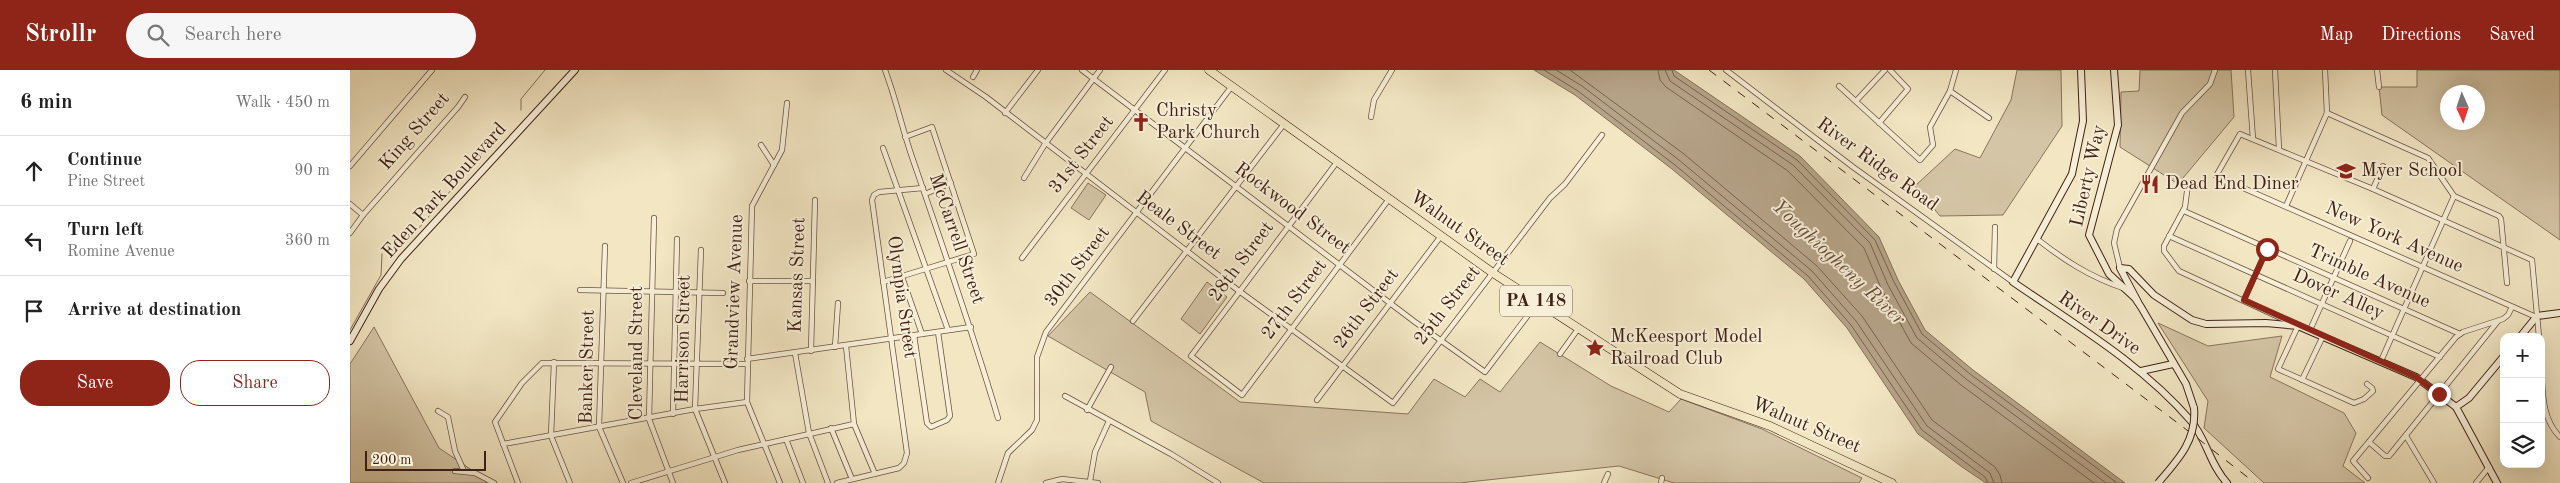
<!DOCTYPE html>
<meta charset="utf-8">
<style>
body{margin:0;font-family:"Old Standard TT",serif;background:#f6f6f6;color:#222}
.controls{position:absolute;right:15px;bottom:15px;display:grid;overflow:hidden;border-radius:10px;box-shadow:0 5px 20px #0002}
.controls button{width:45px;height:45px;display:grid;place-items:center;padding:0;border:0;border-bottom:1px solid #e0e0e0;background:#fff;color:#222;font:25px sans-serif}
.compass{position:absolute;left:2090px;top:15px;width:45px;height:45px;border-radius:50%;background:#fff;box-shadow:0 5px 20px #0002;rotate:177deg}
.scale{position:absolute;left:15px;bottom:12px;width:121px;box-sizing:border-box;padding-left:5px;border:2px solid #402116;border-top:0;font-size:14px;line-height:18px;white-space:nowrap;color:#402116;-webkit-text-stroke:4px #f7efd8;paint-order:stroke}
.stop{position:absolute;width:15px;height:15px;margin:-11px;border:4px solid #8f2418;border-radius:50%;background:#fff}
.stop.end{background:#8f2418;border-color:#fff;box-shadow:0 1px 5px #0008}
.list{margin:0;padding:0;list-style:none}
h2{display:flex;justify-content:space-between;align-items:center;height:65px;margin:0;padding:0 20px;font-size:21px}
h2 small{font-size:16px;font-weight:400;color:#767676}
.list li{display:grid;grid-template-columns:32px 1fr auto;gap:15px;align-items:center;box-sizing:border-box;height:70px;padding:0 20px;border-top:1px solid #e0e0e0}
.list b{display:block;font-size:19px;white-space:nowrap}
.list p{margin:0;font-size:16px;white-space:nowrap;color:#767676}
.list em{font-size:16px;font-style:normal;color:#767676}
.actions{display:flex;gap:10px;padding:15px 20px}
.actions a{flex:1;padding:11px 0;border:1px solid #8f2418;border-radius:20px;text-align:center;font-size:18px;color:#8f2418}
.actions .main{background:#8f2418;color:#fff}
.icon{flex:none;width:28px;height:28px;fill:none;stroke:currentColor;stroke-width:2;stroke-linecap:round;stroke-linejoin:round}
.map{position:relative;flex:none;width:2210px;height:413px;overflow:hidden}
header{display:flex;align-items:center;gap:30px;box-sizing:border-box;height:70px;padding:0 25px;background:#8f2418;color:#fff}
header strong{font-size:24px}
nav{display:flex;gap:28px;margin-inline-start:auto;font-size:18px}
.search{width:350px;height:45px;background:#f6f6f6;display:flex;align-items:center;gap:12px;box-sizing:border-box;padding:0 18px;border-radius:28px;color:#767676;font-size:19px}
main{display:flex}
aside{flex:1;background:#fff}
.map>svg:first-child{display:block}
</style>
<header>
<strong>Strollr</strong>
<div class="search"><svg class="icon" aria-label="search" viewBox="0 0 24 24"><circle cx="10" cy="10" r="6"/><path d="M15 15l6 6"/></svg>Search here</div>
<nav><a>Map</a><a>Directions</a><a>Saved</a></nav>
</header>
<main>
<aside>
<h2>6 min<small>Walk · 450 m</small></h2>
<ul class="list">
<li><svg class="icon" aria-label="ahead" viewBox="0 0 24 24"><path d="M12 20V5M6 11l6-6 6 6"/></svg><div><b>Continue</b><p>Pine Street</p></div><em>90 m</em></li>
<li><svg class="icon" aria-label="left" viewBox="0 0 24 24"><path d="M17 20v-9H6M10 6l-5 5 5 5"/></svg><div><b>Turn left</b><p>Romine Avenue</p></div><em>360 m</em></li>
<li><svg class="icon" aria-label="arrive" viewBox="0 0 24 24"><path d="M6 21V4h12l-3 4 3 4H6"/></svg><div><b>Arrive at destination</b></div></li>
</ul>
<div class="actions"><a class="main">Save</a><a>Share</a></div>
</aside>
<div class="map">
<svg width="2210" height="413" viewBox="0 0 2210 413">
<rect width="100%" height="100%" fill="#f2e6c3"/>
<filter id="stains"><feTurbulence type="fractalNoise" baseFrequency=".004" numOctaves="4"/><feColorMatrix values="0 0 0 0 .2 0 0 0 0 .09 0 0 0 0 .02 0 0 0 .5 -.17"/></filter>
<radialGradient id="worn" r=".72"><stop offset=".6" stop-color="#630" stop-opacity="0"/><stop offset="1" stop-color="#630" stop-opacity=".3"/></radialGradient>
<g fill="#d4c5a6" stroke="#8a735e" fill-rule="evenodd">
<polygon points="1667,0 1711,0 1712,56 1653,145 1590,146 1565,116 1605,79 1630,88 1661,30"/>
<polygon points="1790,0 1881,0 1884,47 1828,114 1770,77 1771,22 1789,21"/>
<path d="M2067,0H2210V170L2032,45L2029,17H2067ZM2098,22H2128V52H2098Z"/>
<polygon points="738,113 756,125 739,150 721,138"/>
<polygon points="857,212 877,227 850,264 831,249"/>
<polygon points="740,222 890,332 1058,344 1084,309 1115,327 1130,309 1150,322 1190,272 1261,316 1319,342 1331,329 1412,359 1512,408 1509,413 1324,413 1269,396 1109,413 914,413 801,351 795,322 698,266"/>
<polygon points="1808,253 1858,276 1932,266 1920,307 1994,343 2006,363 1993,396 2015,413 1914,413 1854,358 1858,331"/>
<polygon points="24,257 89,378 141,413 0,413 0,294"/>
</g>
<polygon fill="#b5a388" stroke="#866f5a" points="1184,0 1324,0 1450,86 1529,167 1548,210 1575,260 1623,300 1775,413 1636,413 1612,397 1568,364 1497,258 1454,209 1322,99 1225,25"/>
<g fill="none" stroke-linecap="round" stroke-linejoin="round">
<g stroke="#7a624f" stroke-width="1">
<polyline points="1194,0 1228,21 1325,95 1458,206 1501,255 1572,360 1635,407 1638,413"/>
<polyline points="1206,0 1232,16 1329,90 1462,201 1506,251 1577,356 1640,403 1644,413"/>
<polyline points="1220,0 1334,84 1467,196 1512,246 1582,350 1645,397 1650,405 1652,413"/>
<polyline points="1308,0 1310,10 1316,17 1438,101 1514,178 1531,218 1561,273 1611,315 1744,413"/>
<polyline points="1315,0 1320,11 1443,95 1520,173 1538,215 1567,268 1616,309 1756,413"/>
<polyline points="1322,0 1324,6 1447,90 1525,170 1544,212 1572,264 1620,304 1767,413"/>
</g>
<g stroke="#866f5a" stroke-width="1">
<polyline points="171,40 171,29 195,0"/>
<polyline points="58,171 135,80"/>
<polyline points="0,260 31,205 32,184"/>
</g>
<g stroke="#6c5241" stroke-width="6">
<g id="street">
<path d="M535,0C546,29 552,58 562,87C592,174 622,260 648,348"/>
<polyline points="596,0 636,27 889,221 1043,333 1200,128 1215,114 1252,65"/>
<polyline points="732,0 1065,252 1135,302 1188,232"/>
<polyline points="1376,0 1503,97 1663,212"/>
<polyline points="1898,0 1903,69"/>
<polyline points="1925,0 1929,79"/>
<polyline points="2027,0 2029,17"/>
<polyline points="623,7 627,0"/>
<polyline points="1489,16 1570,90 1583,75 1580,57 1600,21 1606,0"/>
<polyline points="1600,21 1639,48"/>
<polyline points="1506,31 1535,0"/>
<polyline points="655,43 688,0"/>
<polyline points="1977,43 2078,88 2104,126 2149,146 2151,149 2157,213"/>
<polyline points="1021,47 1024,30 1042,0"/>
<polyline points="1529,53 1558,19 1540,0"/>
<polyline points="411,75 424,95"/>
<polyline points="533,78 598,260"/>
<polyline points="987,92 841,286 892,325 1039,129"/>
<polyline points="0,96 82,0"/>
<polyline points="674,108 695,74 750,0"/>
<polyline points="1838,114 1835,137 1814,176 1814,181 1829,201 1948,256 1928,299 2004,333 2014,329 2023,321 2022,318 2017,314"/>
<polyline points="2023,119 2033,96"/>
<polyline points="575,124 601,113"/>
<polyline points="0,134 13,145"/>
<polyline points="1936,136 1977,43 1975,0"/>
<polyline points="1834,141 2110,264"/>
<polyline points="304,148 299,349 323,413"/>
<polyline points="0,163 13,145 108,37 115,27"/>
<polyline points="1819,166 2090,287"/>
<path d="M1687,169C1714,190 1740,207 1773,218"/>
<polyline points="255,176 249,357 273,413"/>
<polyline points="351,180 345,339 375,413"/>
<polyline points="672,188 815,0"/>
<polyline points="1770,198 1764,173 1767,159 1832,43 1860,14 1865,0"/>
<polyline points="1644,199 1645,157"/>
<polyline points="552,207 572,264"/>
<polyline points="399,211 463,211"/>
<polyline points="533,212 624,184 582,57 555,67"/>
<polyline points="230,220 373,223"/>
<polyline points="1894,230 1917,179"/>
<polyline points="2186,247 1866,106 1890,64 2023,119 2182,190 2189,267"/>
<polyline points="783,251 934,54"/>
<polyline points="1960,260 2000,171"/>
<polyline points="564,265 577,353 581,357 597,350 600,346 588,262"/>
<polyline points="496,276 504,354 525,404"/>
<polyline points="485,277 488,233"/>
<polyline points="461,281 465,130"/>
<polyline points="445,283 459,363 478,413"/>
<polyline points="1210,284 1228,259"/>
<polyline points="397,289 621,257"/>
<polyline points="2031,291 2104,126"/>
<polyline points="204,292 201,366 220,413"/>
<path d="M2191,296C2193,321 2191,348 2210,367"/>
<polyline points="1952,310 1973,266"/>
<polyline points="715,326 821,384 868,413"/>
<polyline points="967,330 1091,166"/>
<polyline points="737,340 761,297"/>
<polyline points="88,341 98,347 105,381 114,401"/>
<polyline points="323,344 327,169"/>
<polyline points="481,358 502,409"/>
<polyline points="2056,366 2084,413"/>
<polyline points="436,369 453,413"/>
<polyline points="2019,372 2035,386 2039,386 2148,251"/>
<polyline points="153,374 345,339 397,332"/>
<polyline points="105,401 125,403 144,413"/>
<polyline points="2018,408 2003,391 2106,267 2113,262 2153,249 2158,245 2162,237"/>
<polyline points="740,411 745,382 759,351"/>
<polyline points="168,413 145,352 172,313 192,293 397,294"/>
<polyline points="281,413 388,380 504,354"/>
<polyline points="430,413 397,332 402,136 432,80 437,33"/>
<polyline points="487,413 549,398 554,393 557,383 522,130 524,125 529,122 573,118"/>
<polyline points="648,413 658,383 682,360 687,350 687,287 696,262 882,16"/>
<polyline points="696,413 712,409 748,413"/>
<polyline points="1254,413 1258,404"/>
<polyline points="1311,413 1312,408"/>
<polyline points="2126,413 2139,397"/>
</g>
</g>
<g stroke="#402116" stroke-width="8">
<g id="secondary">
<path d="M1731,0L1733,51L1722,104L1663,212C1724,254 1792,294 1841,351C1857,370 1859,393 1877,413"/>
<polyline points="1764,0 1768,55 1739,165 1759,204 1785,228 1791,237 1836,314 1844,338"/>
<polyline points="1788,232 1770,198 1779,199 1804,225 1842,250 1856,254 1916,253 1948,256 2066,307 2106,337 2147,413"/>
<polyline points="2170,267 2187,246 2210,243"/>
<polyline points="0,271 29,219 51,189 225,0"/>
<polyline points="1791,301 1823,294"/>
<polyline points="2106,337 2119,328 2154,286"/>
</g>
</g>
<g stroke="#402116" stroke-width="9">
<polyline id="primary" points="859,0 1143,203 1330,324 1420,356 1542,413"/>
</g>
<use href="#street" stroke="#f7efd8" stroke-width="4.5"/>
<use href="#secondary" stroke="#f7efd8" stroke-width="6"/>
<use href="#primary" stroke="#f2e6c3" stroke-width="8"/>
<polyline stroke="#402116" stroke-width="1" stroke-dasharray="9 9" stroke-linecap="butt" points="1359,0 1833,357 1905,413"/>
<g stroke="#402116" stroke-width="8" stroke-linecap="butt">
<path id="secondary-bridge" d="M1808,413C1828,390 1847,370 1844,338"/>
</g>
<use href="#secondary-bridge" stroke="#f7efd8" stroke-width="6"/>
</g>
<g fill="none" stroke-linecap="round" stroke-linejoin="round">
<polyline stroke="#8f2418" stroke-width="6" points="1917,179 1894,230 2066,307 2089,324"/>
</g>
<defs>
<g id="church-bare" transform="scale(1.5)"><path d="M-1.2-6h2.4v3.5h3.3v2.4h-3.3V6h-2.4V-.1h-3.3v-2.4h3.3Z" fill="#8f2418" stroke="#f7efd8" stroke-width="2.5" paint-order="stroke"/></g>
<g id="school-bare" transform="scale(1.5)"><path d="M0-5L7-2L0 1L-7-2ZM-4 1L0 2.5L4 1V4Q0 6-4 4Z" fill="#8f2418" stroke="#f7efd8" stroke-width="2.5" paint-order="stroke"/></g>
<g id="restaurant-bare" transform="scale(1.5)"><path d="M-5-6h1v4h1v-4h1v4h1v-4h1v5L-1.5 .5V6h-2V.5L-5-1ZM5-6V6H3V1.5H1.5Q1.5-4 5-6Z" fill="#8f2418" stroke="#f7efd8" stroke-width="2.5" paint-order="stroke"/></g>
<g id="sight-bare" transform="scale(1.5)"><path d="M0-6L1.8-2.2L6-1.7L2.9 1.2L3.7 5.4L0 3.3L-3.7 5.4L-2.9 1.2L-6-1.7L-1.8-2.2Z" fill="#8f2418" stroke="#f7efd8" stroke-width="2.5" paint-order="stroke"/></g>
</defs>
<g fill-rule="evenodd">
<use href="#church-bare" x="791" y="52"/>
<use href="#school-bare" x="1996" y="101"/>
<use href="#restaurant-bare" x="1800" y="114"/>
<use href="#sight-bare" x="1245" y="278"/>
</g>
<g text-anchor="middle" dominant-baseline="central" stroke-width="4" stroke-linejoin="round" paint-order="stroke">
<rect fill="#f7efd8" stroke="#775f50" stroke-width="1" x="1150" y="215.5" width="72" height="31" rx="4"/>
<g font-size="18" font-weight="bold" fill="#402116">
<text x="1186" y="231">PA 148</text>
</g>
<g font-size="19" fill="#402116" stroke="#f7efd8" text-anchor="start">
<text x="806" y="41">Christy<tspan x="806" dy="22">Park Church</tspan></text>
<text x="2011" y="101">Myer School</text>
<text x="1815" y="114">Dead End Diner</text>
<text x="1260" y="267">McKeesport Model<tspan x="1260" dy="22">Railroad Club</tspan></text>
</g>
<g font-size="19" fill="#402116" stroke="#f7efd8">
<text transform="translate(65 62) rotate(-49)">King Street</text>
<text transform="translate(732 85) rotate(-52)">31st Street</text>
<text transform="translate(1527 95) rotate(36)">River Ridge Road</text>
<text transform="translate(1739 106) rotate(-77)">Liberty Way</text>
<text transform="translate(95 121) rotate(-48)">Eden Park Boulevard</text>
<text transform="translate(942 139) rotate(37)">Rockwood Street</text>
<text transform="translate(828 156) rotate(37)">Beale Street</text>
<text transform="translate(1109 159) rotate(35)">Walnut Street</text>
<text transform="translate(2044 168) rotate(24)">New York Avenue</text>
<text transform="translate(606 169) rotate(71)">McCarrell Street</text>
<text transform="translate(892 192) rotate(-53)">28th Street</text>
<text transform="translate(728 197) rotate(-53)">30th Street</text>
<text transform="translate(448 205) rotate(-88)">Kansas Street</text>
<text transform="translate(2019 207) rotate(24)">Trimble Avenue</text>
<text transform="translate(385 222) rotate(-88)">Grandview Avenue</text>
<text transform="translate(1988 225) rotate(24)">Dover Alley</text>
<text transform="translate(551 227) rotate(82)">Olympia Street</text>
<text transform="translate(945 230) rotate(-53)">27th Street</text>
<text transform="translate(1098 236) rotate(-52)">25th Street</text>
<text transform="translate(1017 239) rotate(-53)">26th Street</text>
<text transform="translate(1749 254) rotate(35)">River Drive</text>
<text transform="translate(334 269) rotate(-89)">Harrison Street</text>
<text transform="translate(287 283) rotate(-90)">Cleveland Street</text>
<text transform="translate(238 297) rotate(-89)">Banker Street</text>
<text transform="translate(1456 356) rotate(23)">Walnut Street</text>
</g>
<g font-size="20" font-style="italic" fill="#694e3e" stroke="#f7efd8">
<text transform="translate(1488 193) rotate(43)">Youghiogheny River</text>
</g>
</g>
<rect width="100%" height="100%" filter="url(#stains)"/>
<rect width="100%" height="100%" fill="url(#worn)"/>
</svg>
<div class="controls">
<button>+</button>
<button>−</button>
<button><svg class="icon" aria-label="layers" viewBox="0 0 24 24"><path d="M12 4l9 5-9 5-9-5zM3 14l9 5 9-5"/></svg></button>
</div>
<svg class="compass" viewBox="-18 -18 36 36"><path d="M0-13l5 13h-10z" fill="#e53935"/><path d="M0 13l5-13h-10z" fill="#767676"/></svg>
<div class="scale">200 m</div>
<div class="stop" style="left:1917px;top:179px"></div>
<div class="stop end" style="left:2089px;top:324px"></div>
</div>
</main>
